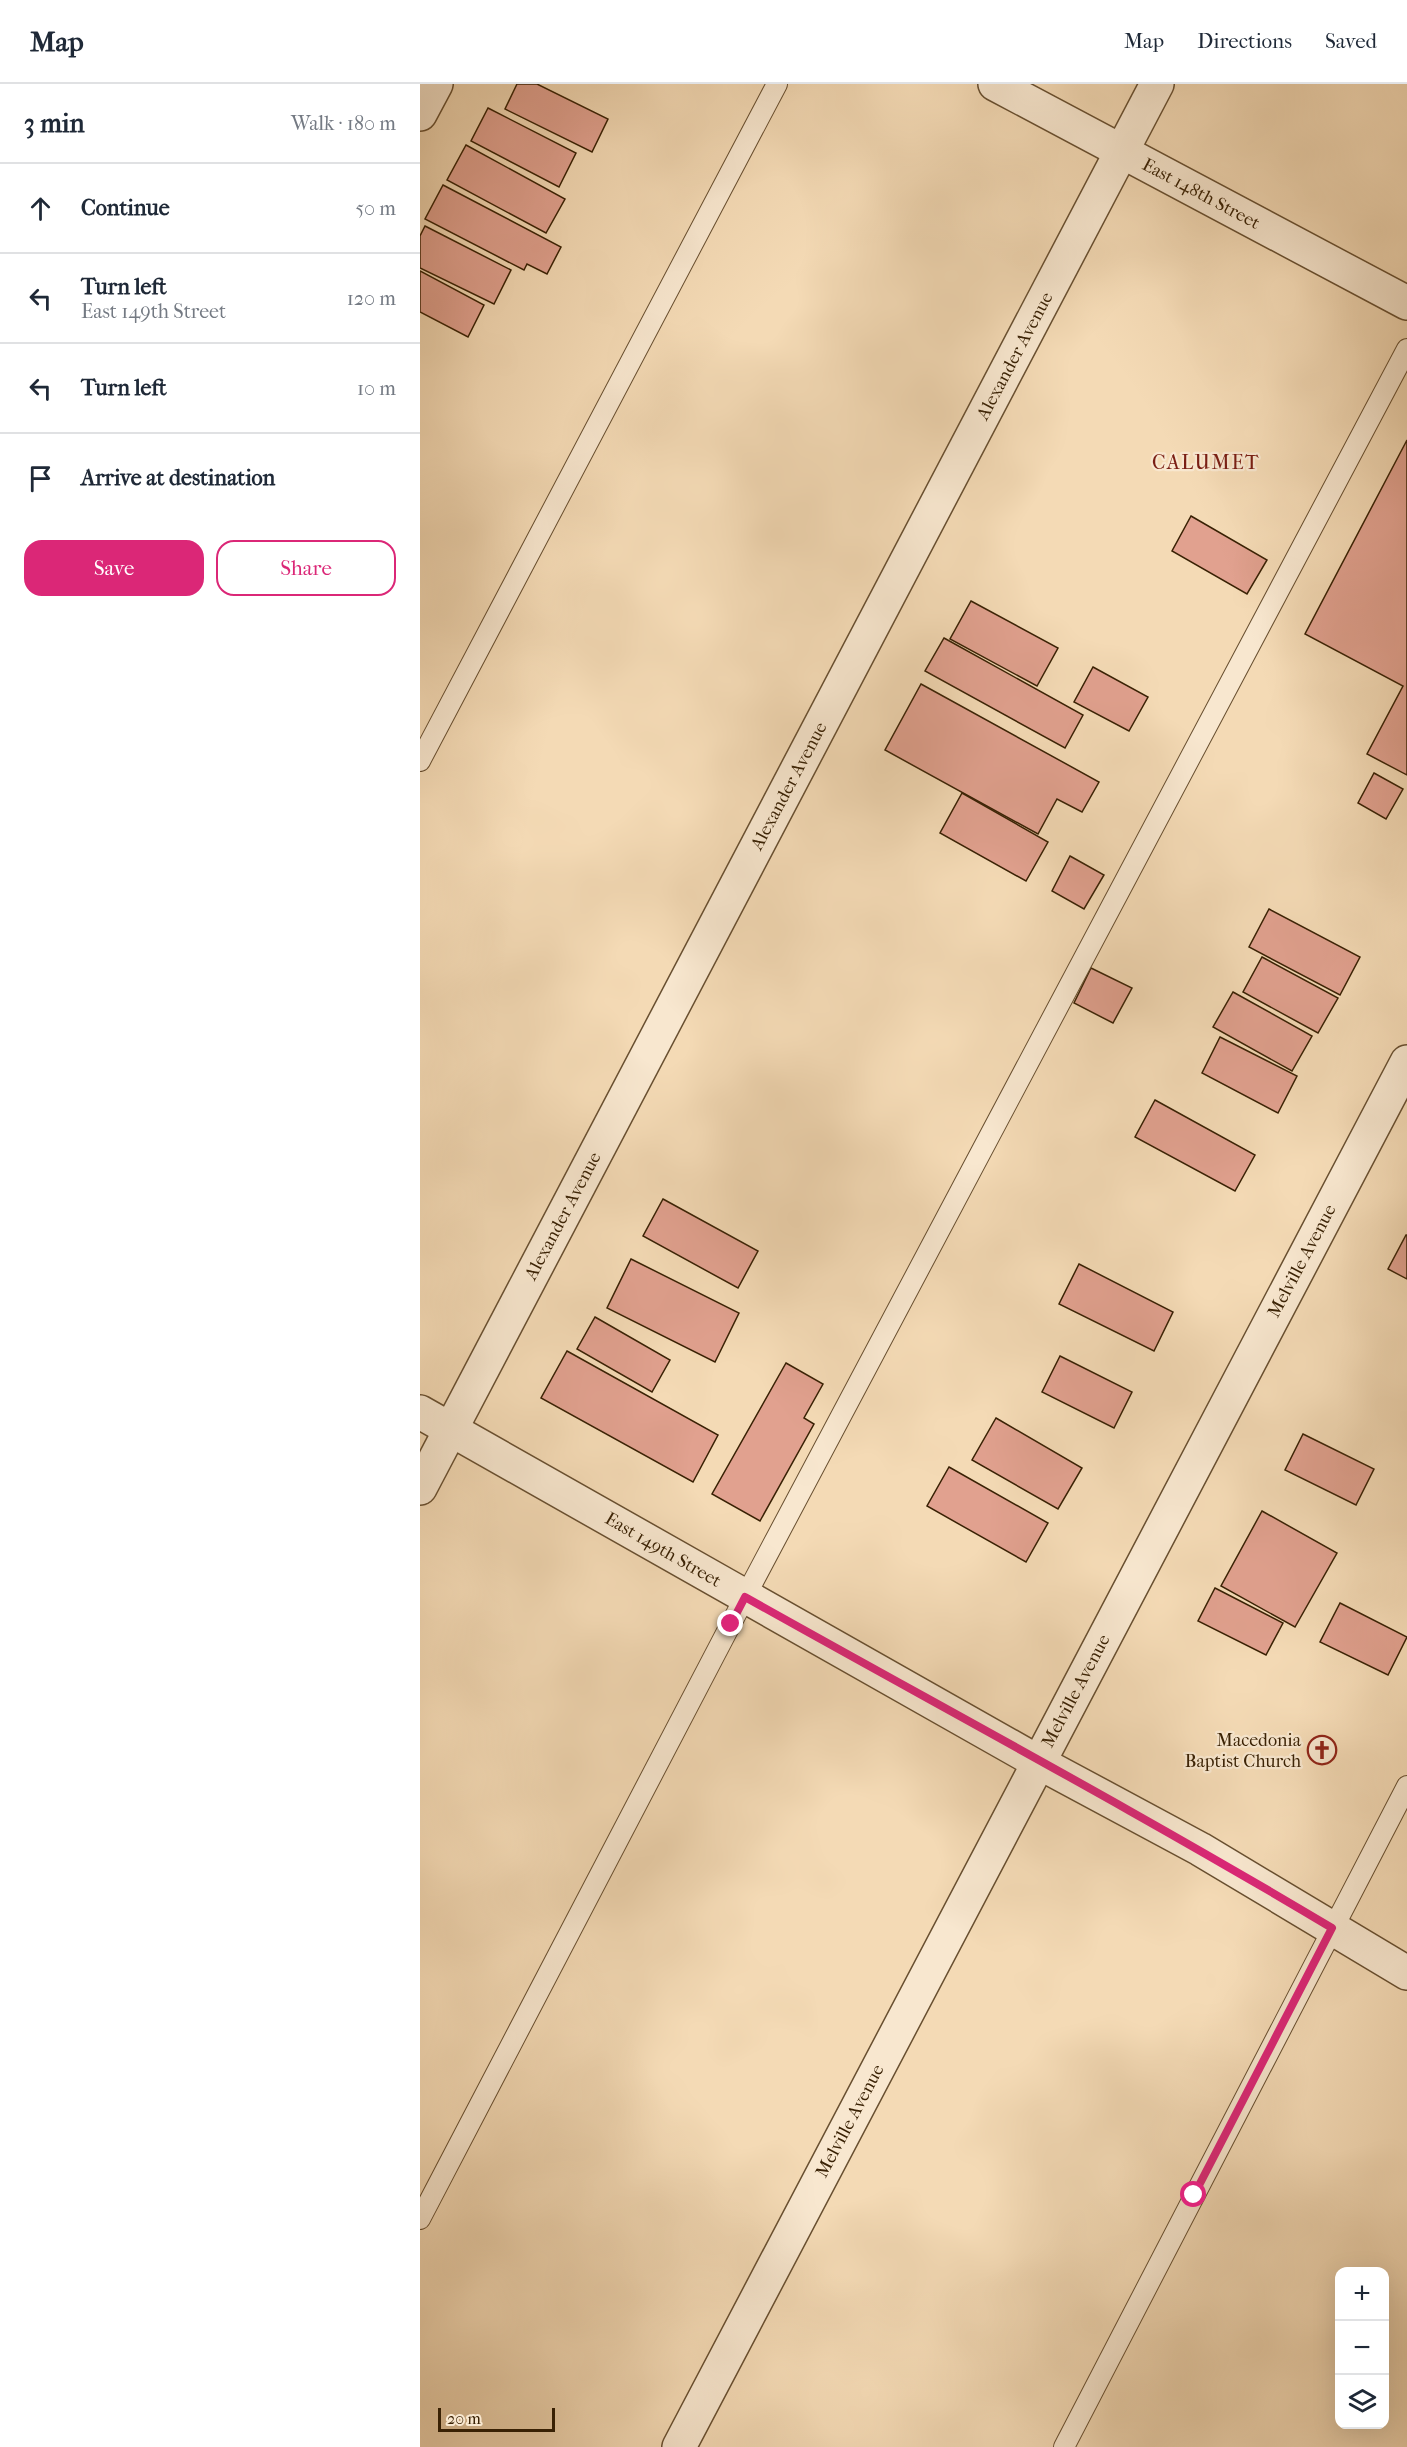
<!DOCTYPE html>
<meta charset="utf-8">
<style>
body{margin:0;font-family:"IM FELL French Canon",serif;background:#f2f2f3;color:#1f2937}
.controls{position:absolute;right:18px;bottom:18px;display:grid;overflow:hidden;border-radius:12px;box-shadow:0 6px 24px #0002}
.controls button{width:54px;height:54px;display:grid;place-items:center;padding:0;border:0;border-bottom:2px solid #e0e1e3;background:#fff;color:#1f2937;font:30px sans-serif}
.scale{position:absolute;left:18px;bottom:15px;width:117px;box-sizing:border-box;padding-left:6px;border:3px solid #392104;border-top:0;font-size:16px;line-height:21px;white-space:nowrap;color:#392104;-webkit-text-stroke:4px #f8e7cf;paint-order:stroke}
.stop{position:absolute;width:18px;height:18px;margin:-14px;border:4px solid #db2777;border-radius:50%;background:#fff}
.stop.end{background:#db2777;border-color:#fff;box-shadow:0 2px 6px #0008}
.list{margin:0;padding:0;list-style:none}
h2{display:flex;justify-content:space-between;align-items:center;height:78px;margin:0;padding:0 24px;font-size:26px}
h2 small{font-size:20px;font-weight:400;color:#747a83}
.list li{display:grid;grid-template-columns:39px 1fr auto;gap:18px;align-items:center;box-sizing:border-box;height:90px;padding:0 24px;border-top:2px solid #e0e1e3}
.list b{display:block;font-size:22px;white-space:nowrap}
.list p{margin:0;font-size:20px;white-space:nowrap;color:#747a83}
.list em{font-size:20px;font-style:normal;color:#747a83}
.actions{display:flex;gap:12px;padding:18px 24px}
.actions a{flex:1;padding:14px 0;border:2px solid #db2777;border-radius:18px;text-align:center;font-size:21px;color:#db2777}
.actions .main{background:#db2777;color:#fff}
.icon{flex:none;width:33px;height:33px;fill:none;stroke:currentColor;stroke-width:2;stroke-linecap:round;stroke-linejoin:round}
.map{position:relative;flex:none;width:987px;height:2363px;overflow:hidden}
header{display:flex;align-items:center;gap:36px;box-sizing:border-box;height:84px;padding:0 30px;background:#fff;border-bottom:2px solid #e0e1e3}
header strong{font-size:28px}
nav{display:flex;gap:33px;margin-inline-start:auto;font-size:21px}
main{display:flex}
aside{flex:1;background:#fff}
.map>svg:first-child{display:block}
</style>
<header>
<strong>Map</strong>
<nav><a>Map</a><a>Directions</a><a>Saved</a></nav>
</header>
<main>
<aside>
<h2>3 min<small>Walk · 180 m</small></h2>
<ul class="list">
<li><svg class="icon" aria-label="ahead" viewBox="0 0 24 24"><path d="M12 20V5M6 11l6-6 6 6"/></svg><div><b>Continue</b></div><em>50 m</em></li>
<li><svg class="icon" aria-label="left" viewBox="0 0 24 24"><path d="M17 20v-9H6M10 6l-5 5 5 5"/></svg><div><b>Turn left</b><p>East 149th Street</p></div><em>120 m</em></li>
<li><svg class="icon" aria-label="left" viewBox="0 0 24 24"><path d="M17 20v-9H6M10 6l-5 5 5 5"/></svg><div><b>Turn left</b></div><em>10 m</em></li>
<li><svg class="icon" aria-label="arrive" viewBox="0 0 24 24"><path d="M6 21V4h12l-3 4 3 4H6"/></svg><div><b>Arrive at destination</b></div></li>
</ul>
<div class="actions"><a class="main">Save</a><a>Share</a></div>
</aside>
<div class="map">
<svg width="987" height="2363" viewBox="0 0 987 2363">
<rect width="100%" height="100%" fill="#f4dab5"/>
<filter id="stains"><feTurbulence type="fractalNoise" baseFrequency=".00333" numOctaves="4"/><feColorMatrix values="0 0 0 0 .2 0 0 0 0 .09 0 0 0 0 .02 0 0 0 .5 -.17"/></filter>
<radialGradient id="worn" r=".72"><stop offset=".6" stop-color="#630" stop-opacity="0"/><stop offset="1" stop-color="#630" stop-opacity=".3"/></radialGradient>
<g fill="#e1a18f" stroke="#392104" stroke-width="1.5">
<polygon points="97,0 117,0 188,35 172,68 85,25"/>
<polygon points="68,24 156,69 139,103 51,57"/>
<polygon points="46,61 145,115 126,149 27,96"/>
<polygon points="23,101 141,163 127,190 107,180 104,186 5,135"/>
<polygon points="5,142 91,186 74,220 0,184 0,152"/>
<polygon points="0,187 64,221 48,253 0,228"/>
<polygon points="987,356 987,691 947,670 983,602 885,550"/>
<polygon points="771,432 847,476 827,510 752,467"/>
<polygon points="551,517 638,564 617,602 530,555"/>
<polygon points="524,554 663,631 645,664 505,587"/>
<polygon points="673,583 728,613 709,647 654,618"/>
<polygon points="501,600 679,698 662,728 637,715 618,750 465,666"/>
<polygon points="954,689 983,705 966,735 938,719"/>
<polygon points="542,709 628,758 606,797 520,749"/>
<polygon points="650,772 684,791 664,825 632,807"/>
<polygon points="849,825 940,873 920,911 829,863"/>
<polygon points="842,873 918,914 898,949 823,908"/>
<polygon points="671,884 712,904 693,939 654,919"/>
<polygon points="813,908 892,952 872,987 793,943"/>
<polygon points="800,953 877,992 858,1029 782,989"/>
<polygon points="735,1016 835,1071 815,1107 715,1053"/>
<polygon points="243,1115 338,1167 318,1204 223,1152"/>
<polygon points="986,1151 987,1151 987,1195 968,1185"/>
<polygon points="211,1175 319,1229 295,1278 187,1224"/>
<polygon points="659,1180 753,1228 734,1267 639,1220"/>
<polygon points="175,1233 250,1276 232,1308 157,1265"/>
<polygon points="147,1267 298,1351 273,1398 121,1314"/>
<polygon points="640,1272 712,1308 694,1344 622,1308"/>
<polygon points="366,1279 403,1300 384,1334 394,1340 340,1437 292,1410"/>
<polygon points="576,1334 662,1384 638,1425 552,1376"/>
<polygon points="883,1350 954,1385 936,1421 865,1386"/>
<polygon points="529,1383 628,1439 606,1478 507,1422"/>
<polygon points="842,1427 917,1469 875,1543 801,1502"/>
<polygon points="795,1504 863,1539 846,1571 778,1537"/>
<polygon points="920,1519 987,1553 968,1591 900,1558"/>
</g>
<g fill="none" stroke-linecap="round" stroke-linejoin="round">
<g stroke="#684f30" stroke-width="22">
<g id="service">
<polyline points="0,677 357,0"/>
<polyline points="0,2135 325,1513 987,265"/>
<polyline points="644,2363 987,1702"/>
</g>
</g>
<g stroke="#684f30" stroke-width="36">
<g id="minor">
<polyline points="575,0 987,219"/>
<polyline points="0,30 16,0"/>
<polyline points="0,1328 618,1678 780,1765 987,1889"/>
<polyline points="0,1404 737,0"/>
<polyline points="259,2363 987,978"/>
</g>
</g>
<use href="#service" stroke="#f8e7cf" stroke-width="20"/>
<use href="#minor" stroke="#f8e7cf" stroke-width="33"/>
</g>
<g fill="none" stroke-linecap="round" stroke-linejoin="round">
<path stroke="#db2777" stroke-width="8" d="M311,1540L325,1513C521,1623 720,1729 912,1844L774,2111"/>
</g>
<defs>
<g id="church-ring" transform="scale(1.5)"><circle r="9.5" fill="#f8e7cf" stroke="#8f2418" stroke-width="1.5"/><path d="M-1.2-6h2.4v3.5h3.3v2.4h-3.3V6h-2.4V-.1h-3.3v-2.4h3.3Z" fill="#8f2418"/></g>
</defs>
<g fill-rule="evenodd">
<use href="#church-ring" x="902" y="1666"/>
</g>
<g text-anchor="middle" dominant-baseline="central" stroke-width="4.5" stroke-linejoin="round" paint-order="stroke">
<g font-size="18" fill="#392104" stroke="#f8e7cf">
<text transform="translate(781 110) rotate(28)">East 148th Street</text>
<text transform="translate(595 272) rotate(-62)">Alexander Avenue</text>
<text transform="translate(369 702) rotate(-62)">Alexander Avenue</text>
<text transform="translate(143 1132) rotate(-62)">Alexander Avenue</text>
<text transform="translate(882 1177) rotate(-62)">Melville Avenue</text>
<text transform="translate(243 1466) rotate(30)">East 149th Street</text>
<text transform="translate(656 1607) rotate(-62)">Melville Avenue</text>
<text transform="translate(430 2037) rotate(-62)">Melville Avenue</text>
</g>
<g font-size="18" fill="#392104" stroke="#f8e7cf" text-anchor="end">
<text x="881" y="1656">Macedonia<tspan x="881" dy="21">Baptist Church</tspan></text>
</g>
<g font-size="20" letter-spacing="1.5" fill="#7a1f14" stroke="#f8e7cf">
<text x="786" y="378">CALUMET</text>
</g>
</g>
<rect width="100%" height="100%" filter="url(#stains)"/>
<rect width="100%" height="100%" fill="url(#worn)"/>
</svg>
<div class="controls">
<button>+</button>
<button>−</button>
<button><svg class="icon" aria-label="layers" viewBox="0 0 24 24"><path d="M12 4l9 5-9 5-9-5zM3 14l9 5 9-5"/></svg></button>
</div>
<div class="scale">20 m</div>
<div class="stop" style="left:774px;top:2111px"></div>
<div class="stop end" style="left:311px;top:1540px"></div>
</div>
</main>
